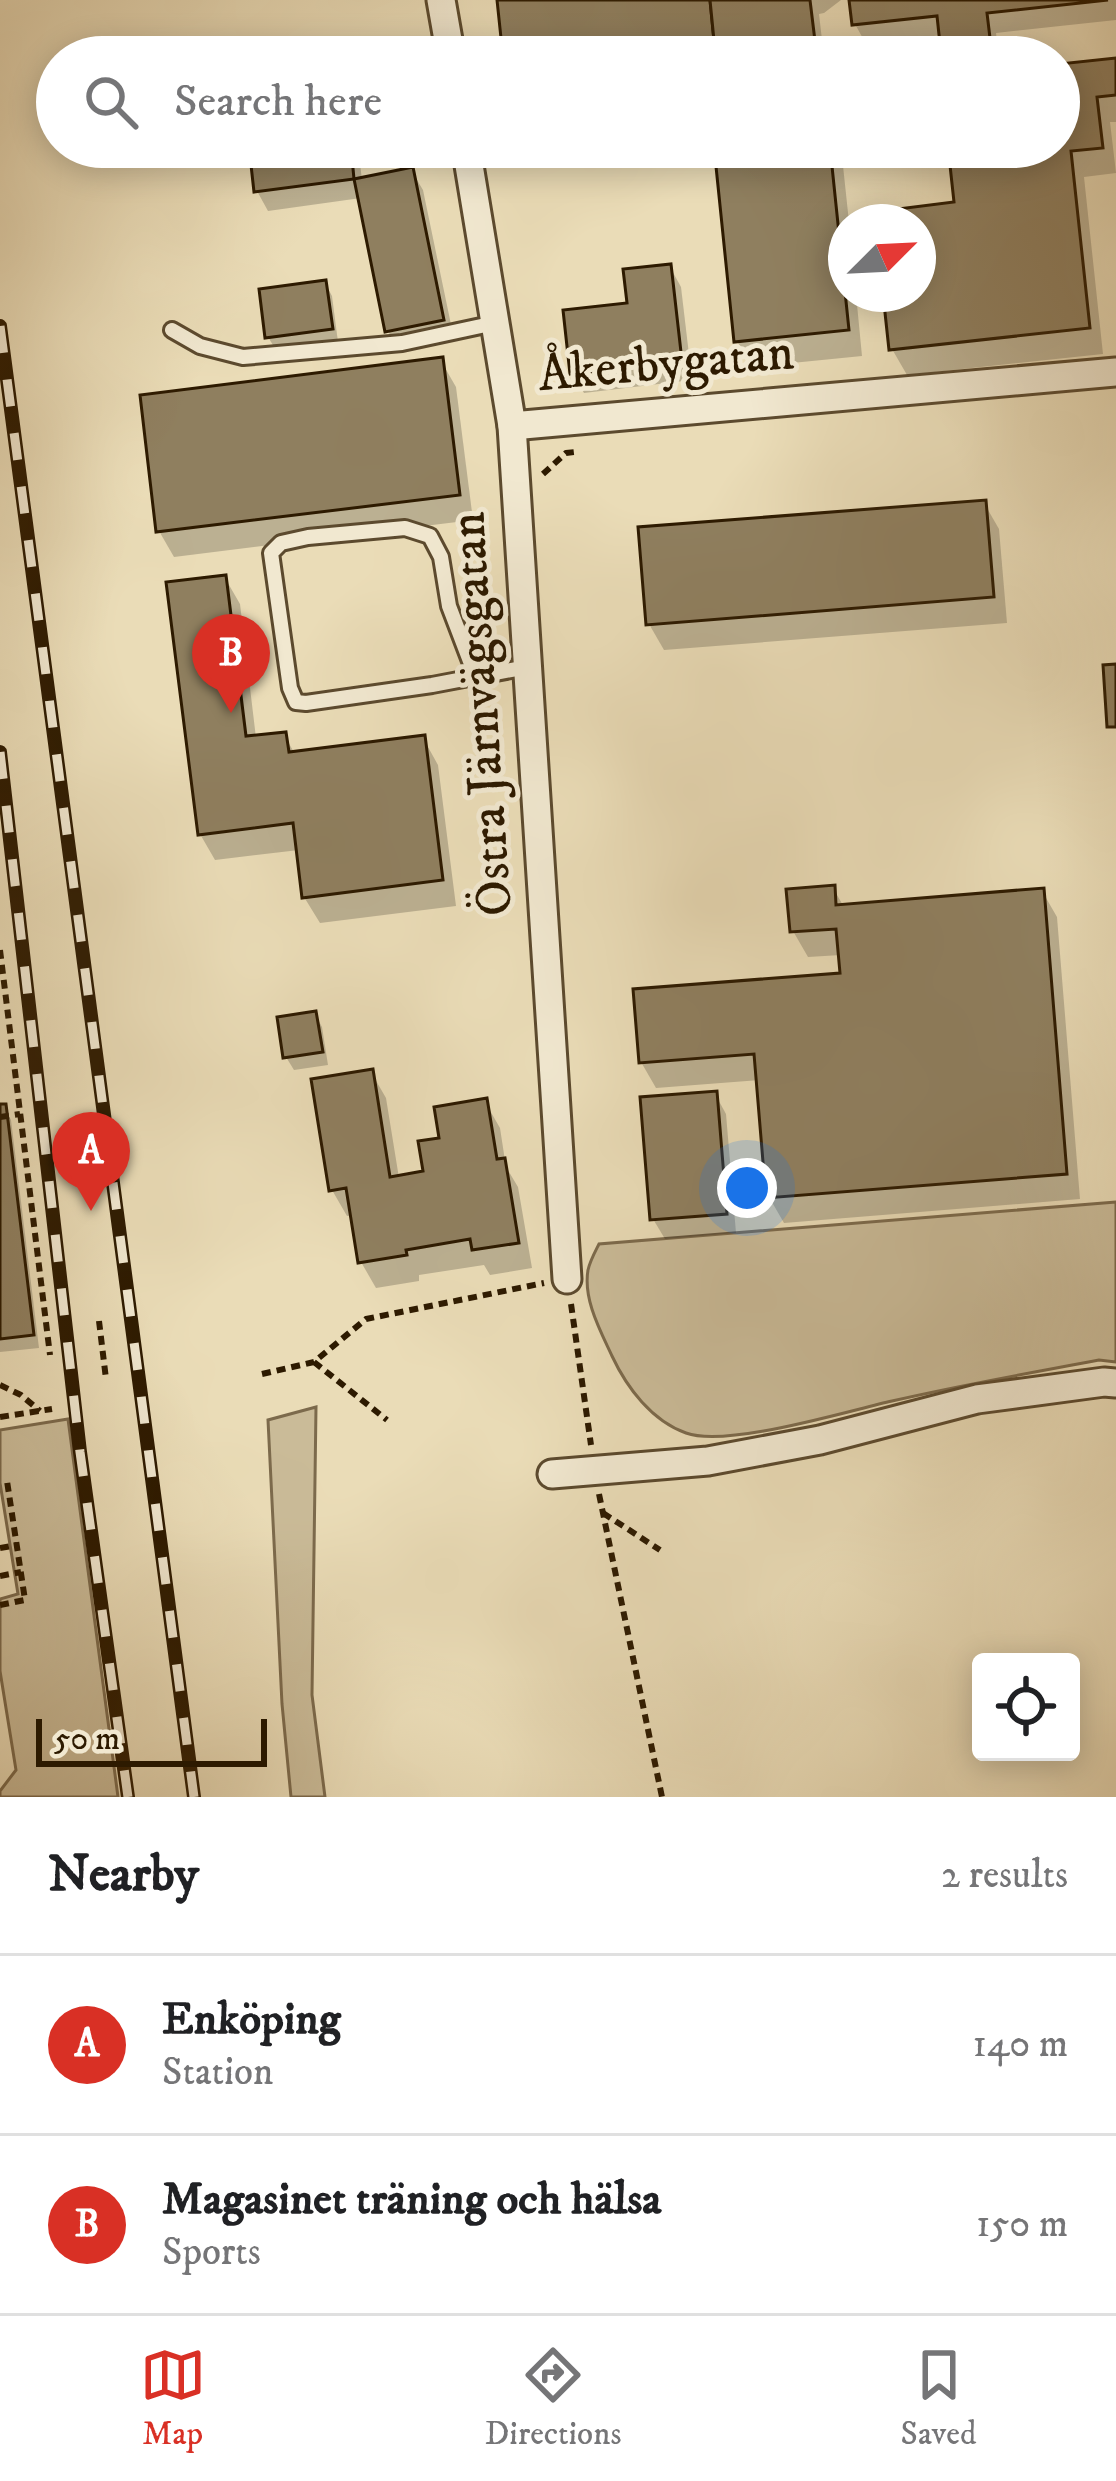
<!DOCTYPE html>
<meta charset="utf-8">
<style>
body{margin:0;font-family:"IM FELL DW Pica",serif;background:#f2f2f2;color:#202124}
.controls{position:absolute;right:36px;bottom:36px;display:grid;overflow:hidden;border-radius:12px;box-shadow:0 6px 30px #0003}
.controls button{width:108px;height:108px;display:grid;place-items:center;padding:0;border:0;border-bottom:3px solid #e0e0e0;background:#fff;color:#202124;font:60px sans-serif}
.compass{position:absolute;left:828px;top:204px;width:108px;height:108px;border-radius:50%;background:#fff;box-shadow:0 6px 30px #0003;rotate:66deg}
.scale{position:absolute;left:36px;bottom:30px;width:231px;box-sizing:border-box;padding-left:12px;border:6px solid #2d1a00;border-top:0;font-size:33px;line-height:42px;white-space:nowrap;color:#2d1a00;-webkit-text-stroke:9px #f1e8d0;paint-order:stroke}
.you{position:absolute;left:747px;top:1188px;width:42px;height:42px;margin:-30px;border:9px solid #fff;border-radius:50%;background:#1a73e8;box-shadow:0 0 0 18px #1a73e833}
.badge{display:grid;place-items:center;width:78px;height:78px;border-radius:50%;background:#d93025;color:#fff;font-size:39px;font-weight:700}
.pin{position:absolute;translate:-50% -99px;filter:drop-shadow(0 3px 6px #0008)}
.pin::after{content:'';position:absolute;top:63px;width:42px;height:36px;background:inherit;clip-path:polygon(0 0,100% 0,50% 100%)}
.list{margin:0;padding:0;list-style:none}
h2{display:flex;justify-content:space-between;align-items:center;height:156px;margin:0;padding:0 48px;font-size:51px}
h2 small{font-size:39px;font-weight:400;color:#757577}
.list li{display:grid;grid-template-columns:78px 1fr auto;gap:36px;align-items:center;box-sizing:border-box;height:180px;padding:0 48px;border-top:3px solid #e0e0e0}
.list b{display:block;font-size:45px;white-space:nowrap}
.list p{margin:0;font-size:39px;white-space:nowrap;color:#757577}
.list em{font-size:39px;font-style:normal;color:#757577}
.icon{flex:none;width:66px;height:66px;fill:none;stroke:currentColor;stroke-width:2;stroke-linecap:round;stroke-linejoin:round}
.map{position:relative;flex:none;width:1116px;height:1797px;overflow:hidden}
.search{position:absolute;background:#fff;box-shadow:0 6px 30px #0003;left:36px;right:36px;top:36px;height:132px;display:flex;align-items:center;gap:30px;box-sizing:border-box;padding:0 42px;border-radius:66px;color:#757577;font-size:45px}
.sheet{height:516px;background:#fff}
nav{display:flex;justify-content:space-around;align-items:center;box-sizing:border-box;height:168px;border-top:3px solid #e0e0e0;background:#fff;font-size:33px;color:#757577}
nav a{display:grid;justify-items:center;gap:6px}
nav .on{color:#d93025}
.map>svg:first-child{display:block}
</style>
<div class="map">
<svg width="1116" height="1797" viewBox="0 0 1116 1797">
<rect width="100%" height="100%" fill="#eadcb7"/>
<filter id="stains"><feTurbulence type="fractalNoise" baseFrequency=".00167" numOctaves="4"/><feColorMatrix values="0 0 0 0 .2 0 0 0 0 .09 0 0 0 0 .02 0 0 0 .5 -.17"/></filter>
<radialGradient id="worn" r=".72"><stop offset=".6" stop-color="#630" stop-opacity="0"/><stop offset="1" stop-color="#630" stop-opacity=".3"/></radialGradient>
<g fill="#cabb98" stroke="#7c6a4c" stroke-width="3">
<path d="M1116,1202V1362L1099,1360C1030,1373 961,1385 892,1401C847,1411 727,1448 686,1433C652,1421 627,1388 612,1356C600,1330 583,1299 588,1270C590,1261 595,1252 599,1244Z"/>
<polygon points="316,1407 312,1695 325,1797 291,1797 282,1704 268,1420"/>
<polygon points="68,1419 118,1797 0,1797 0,1791 16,1770 0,1671 0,1599 18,1594 0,1483 0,1430"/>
</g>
<g fill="#0003">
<polygon points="500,0 841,0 824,13 819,14 824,57 506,57"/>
<polygon points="852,0 1116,0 1116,20 996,33 999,57 951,57 943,43 942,35 866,44 855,24"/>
<polygon points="1116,61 1116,122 1110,122 1116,173 1084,177 1103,354 907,375 892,349 886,294 918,294 918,222 878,222 958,205 951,147 1059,147 1059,67"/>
<polygon points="252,147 358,147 362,180 411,170 423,190 454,339 399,351 388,331 361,198 268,211 257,191"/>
<polygon points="717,147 841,147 849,222 846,222 846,294 856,294 862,356 752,367 737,341"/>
<polygon points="670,267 681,287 692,380 584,393 573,373"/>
<polygon points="325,283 332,296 338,342 276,350 268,337"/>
<polygon points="441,361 456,387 473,520 174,557 159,531"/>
<polygon points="984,503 999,529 1007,623 664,650 649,624"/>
<polygon points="225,578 240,604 256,738 284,735 295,754 423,738 438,765 456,906 320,923 304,897 299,850 215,860 200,834"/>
<polygon points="833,888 844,907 1042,891 1057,917 1080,1199 784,1223 769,1197 760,1080 656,1088 641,1062 843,976 841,955 808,957 793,931"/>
<polygon points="315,1014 322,1027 328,1065 294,1070 286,1057"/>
<polygon points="371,1072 386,1098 399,1178 427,1173 442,1141 485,1102 500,1128 506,1167 518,1187 532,1268 490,1275 484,1265 419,1275 419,1281 376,1288 361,1262 353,1215 347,1216 332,1190"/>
<polygon points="715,1094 726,1114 736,1233 665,1239 653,1219"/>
<polygon points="0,1107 4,1107 11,1120 39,1348 0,1352"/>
</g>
<g fill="#8f7f5f" stroke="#2d1a00" stroke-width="3">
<polygon points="497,0 710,0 715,51 685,57 503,57"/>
<polygon points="710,0 810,0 815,41 715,51"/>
<polygon points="849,0 1108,0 987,13 990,38 940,44 937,16 852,25"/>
<polygon points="1116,58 1116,95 1097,97 1103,148 1071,151 1090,328 889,350 883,294 918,294 918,222 875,222 874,212 954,202 948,147 1059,147 1059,64"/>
<polygon points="249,147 351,147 354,179 254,192"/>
<polygon points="714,147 830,147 849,330 734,342"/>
<polygon points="413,167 444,320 385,332 354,179"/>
<polygon points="671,264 682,361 570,374 563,310 627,303 623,269"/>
<polygon points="326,280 333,329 265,338 259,289"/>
<polygon points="443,357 460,495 156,532 140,395"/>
<polygon points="986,500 994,597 646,625 638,527"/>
<polygon points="226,575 246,736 286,732 289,752 425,735 443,880 302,898 293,823 198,835 166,582"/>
<polygon points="1116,664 1116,727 1107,727 1103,665"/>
<polygon points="835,885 836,905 1044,888 1067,1174 766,1198 754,1054 639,1063 633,989 840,973 836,929 790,932 786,889"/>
<polygon points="316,1011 323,1052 283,1058 277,1017"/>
<polygon points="373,1069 390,1177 423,1171 418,1141 439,1138 434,1107 487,1098 497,1159 505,1158 519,1243 472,1250 470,1239 406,1250 407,1255 358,1263 346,1188 329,1191 311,1079"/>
<polygon points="717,1091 727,1214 650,1220 640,1097"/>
<polygon points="0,1104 6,1104 34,1335 0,1339"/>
</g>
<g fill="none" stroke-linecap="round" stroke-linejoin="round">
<g stroke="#5c4a2e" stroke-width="20">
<g id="lane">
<polyline points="172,330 200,346 243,357 402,343 495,323"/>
<polyline points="476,677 449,606 441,557 430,536 405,528 308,537 281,543 271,553 290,688 296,702 306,703 432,685 527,667"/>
</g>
</g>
<g stroke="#5c4a2e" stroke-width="33">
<g id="street">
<polyline points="441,0 451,57"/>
<polyline points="466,147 512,426 567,1279"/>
<polyline points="512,426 1116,372"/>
<polyline points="552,1474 708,1461 820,1440 977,1399 1104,1382 1116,1383"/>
</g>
</g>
<g stroke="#2d1a00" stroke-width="6" stroke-dasharray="9 6" stroke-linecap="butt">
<polyline points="543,474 566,453 575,452"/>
<polyline points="0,950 50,1355"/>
<polyline points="0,1117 20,1114"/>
<polyline points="571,1304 591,1445"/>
<polyline points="99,1321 106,1379"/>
<polyline points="314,1362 387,1420"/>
<polyline points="262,1374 314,1362 366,1319 544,1283"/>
<polyline points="0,1385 21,1395 40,1411"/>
<polyline points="0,1417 52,1409"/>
<polyline points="599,1494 662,1797"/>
<polyline points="603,1513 660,1550"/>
<polyline points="0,1548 17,1545"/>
<polyline points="0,1576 21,1572"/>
<polyline points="0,1605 25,1600 7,1481"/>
</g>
<use href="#lane" stroke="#f1e8d0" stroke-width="14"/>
<use href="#street" stroke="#f1e8d0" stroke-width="27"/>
<g stroke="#2d1a00" stroke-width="14">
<g id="rail">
<polyline points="0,326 194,1797"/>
<polyline points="0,752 80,1452 128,1797"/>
</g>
</g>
<use href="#rail" stroke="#f1e8d0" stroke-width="9" stroke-dasharray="27" stroke-linecap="butt"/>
</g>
<g text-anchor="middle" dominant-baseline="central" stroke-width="10" stroke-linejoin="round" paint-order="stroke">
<g font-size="51" fill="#2d1a00" stroke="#f1e8d0">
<text transform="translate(666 364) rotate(-5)">Åkerbygatan</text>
<text transform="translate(482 714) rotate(-94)">Östra Järnvägsgatan</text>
</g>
</g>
<rect width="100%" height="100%" filter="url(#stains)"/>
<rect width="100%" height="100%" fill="url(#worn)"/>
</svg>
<div class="controls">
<button><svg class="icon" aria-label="locate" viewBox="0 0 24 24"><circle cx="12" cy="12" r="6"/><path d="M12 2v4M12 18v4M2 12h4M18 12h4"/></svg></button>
</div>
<svg class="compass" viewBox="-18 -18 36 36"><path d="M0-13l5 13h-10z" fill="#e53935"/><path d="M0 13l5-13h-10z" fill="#757577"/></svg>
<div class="scale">50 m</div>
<div class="you"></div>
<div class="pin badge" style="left:91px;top:1211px">A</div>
<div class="pin badge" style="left:231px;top:713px">B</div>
<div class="search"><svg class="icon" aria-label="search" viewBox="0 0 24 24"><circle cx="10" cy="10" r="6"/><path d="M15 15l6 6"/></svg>Search here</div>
</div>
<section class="sheet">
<h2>Nearby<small>2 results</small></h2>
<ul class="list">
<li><span class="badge">A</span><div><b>Enköping</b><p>Station</p></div><em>140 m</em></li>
<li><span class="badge">B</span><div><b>Magasinet träning och hälsa</b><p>Sports</p></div><em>150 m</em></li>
</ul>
</section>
<nav>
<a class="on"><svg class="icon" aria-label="map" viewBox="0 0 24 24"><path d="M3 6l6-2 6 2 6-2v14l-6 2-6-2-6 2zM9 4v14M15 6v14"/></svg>Map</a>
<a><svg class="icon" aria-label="directions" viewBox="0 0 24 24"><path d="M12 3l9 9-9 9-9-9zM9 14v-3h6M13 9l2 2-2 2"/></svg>Directions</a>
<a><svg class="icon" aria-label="saved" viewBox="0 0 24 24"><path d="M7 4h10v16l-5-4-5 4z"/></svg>Saved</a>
</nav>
